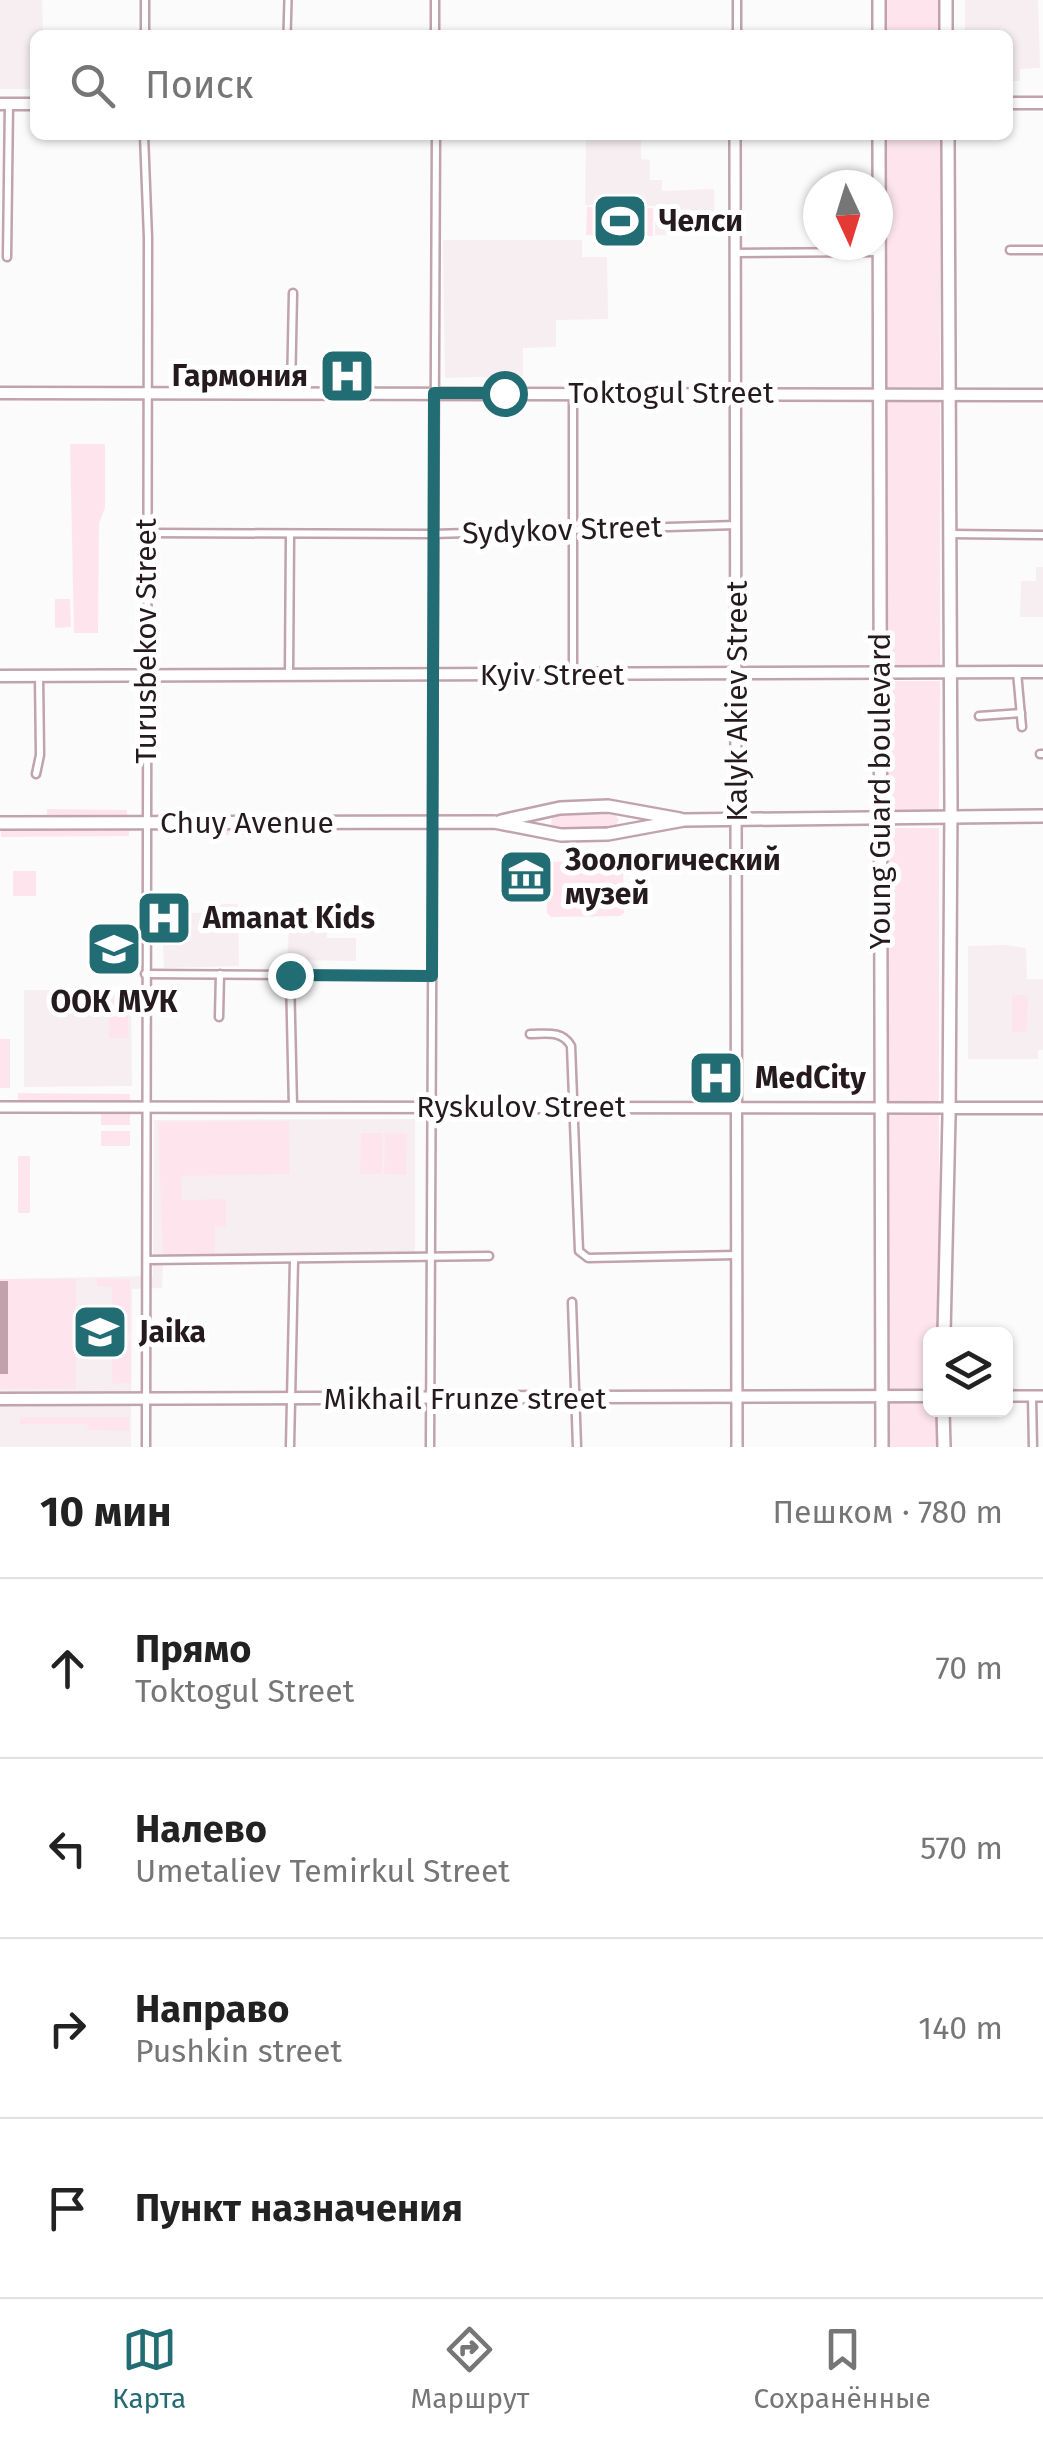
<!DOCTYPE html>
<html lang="ru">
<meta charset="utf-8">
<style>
body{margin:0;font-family:"Fira Sans",sans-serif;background:#f2f2f2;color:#222}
.controls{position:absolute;right:30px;bottom:30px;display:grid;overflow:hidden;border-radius:15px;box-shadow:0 2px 8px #0004}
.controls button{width:90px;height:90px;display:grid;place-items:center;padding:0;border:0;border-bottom:2px solid #e0e0e0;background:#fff;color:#222;font:50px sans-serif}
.compass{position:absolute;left:803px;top:170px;width:90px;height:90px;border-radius:50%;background:#fff;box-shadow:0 2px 8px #0004;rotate:176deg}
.stop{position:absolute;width:30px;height:30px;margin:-22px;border:8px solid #226c74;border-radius:50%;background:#fff}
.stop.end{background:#226c74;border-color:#fff;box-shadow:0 2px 10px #0008}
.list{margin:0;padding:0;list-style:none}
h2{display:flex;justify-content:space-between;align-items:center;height:130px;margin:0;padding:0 40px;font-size:42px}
h2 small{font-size:32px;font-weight:400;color:#767676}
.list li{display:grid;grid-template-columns:65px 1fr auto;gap:30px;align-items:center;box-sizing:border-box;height:180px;padding:0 40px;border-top:2px solid #e0e0e0}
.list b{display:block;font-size:38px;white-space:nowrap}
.list p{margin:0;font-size:32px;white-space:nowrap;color:#767676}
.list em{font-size:32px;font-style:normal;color:#767676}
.icon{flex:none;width:55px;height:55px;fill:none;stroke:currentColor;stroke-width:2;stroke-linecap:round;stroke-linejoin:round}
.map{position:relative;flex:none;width:1043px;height:1447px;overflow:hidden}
.search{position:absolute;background:#fff;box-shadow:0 2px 8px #0004;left:30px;right:30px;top:30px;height:110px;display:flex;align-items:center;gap:25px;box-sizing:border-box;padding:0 35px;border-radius:15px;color:#767676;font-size:38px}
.sheet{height:850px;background:#fff}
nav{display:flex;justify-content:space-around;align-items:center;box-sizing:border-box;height:140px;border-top:2px solid #e0e0e0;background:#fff;font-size:28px;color:#767676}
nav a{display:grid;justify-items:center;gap:5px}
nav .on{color:#226c74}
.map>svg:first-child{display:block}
</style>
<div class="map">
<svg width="1043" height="1447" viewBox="0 0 1043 1447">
<rect width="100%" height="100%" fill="#fbfbfb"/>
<g fill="#f6eef1">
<polygon points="0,0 42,0 43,35 35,35 35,89 0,89"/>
<polygon points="965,0 1038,0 1040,68 1020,69 1020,81 1008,81 1008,35 965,35"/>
<polygon points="586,135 641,135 641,159 650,160 650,180 662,180 662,191 714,189 715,233 655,235 655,208 662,206 585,205"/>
<polygon points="443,240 582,240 582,257 607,257 608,319 556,320 556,347 523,348 523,376 445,378"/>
<polygon points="1036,567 1043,567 1043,617 1020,617 1021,581 1036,581"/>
<polygon points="221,904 238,904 239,966 164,968 162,914 220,912"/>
<polygon points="290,917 327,918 327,938 356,938 356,961 287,960"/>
<polygon points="1006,945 1026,948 1027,979 1043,979 1043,1050 1038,1050 1038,1059 968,1059 968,946"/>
<polygon points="24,990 131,990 132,1086 24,1087"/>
<polygon points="415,1119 415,1256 163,1259 162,1288 132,1289 131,1447 0,1447 0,1279 153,1276 154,1120"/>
</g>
<g fill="#fee5ed">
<rect x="885" y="0" width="55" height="35"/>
<polygon points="885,135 940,135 940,387 884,387"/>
<polygon points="587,207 653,208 653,236 586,235"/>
<rect x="884" y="400" width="56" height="267"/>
<polygon points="70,444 105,444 105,508 99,523 98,633 74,633"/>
<polygon points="55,599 70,599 71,627 55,628"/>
<polygon points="884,681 940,681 939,811 884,811"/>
<polygon points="47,809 127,810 127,817 47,817"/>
<polygon points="611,809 619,820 614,828 561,832 551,825 552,815 558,811"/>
<rect x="884" y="828" width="55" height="275"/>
<polygon points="129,829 129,836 1,837 1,830"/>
<rect x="161" y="830" width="112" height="5"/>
<polygon points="619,860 623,865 624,913 620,916 551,917 547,913 546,866 549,862"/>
<rect x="13" y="871" width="23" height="25"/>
<polygon points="1012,995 1028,995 1027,1032 1012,1032"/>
<rect x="109" y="999" width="19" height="39"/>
<rect x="0" y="1039" width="10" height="49"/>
<polygon points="18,1093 130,1094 130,1102 18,1102"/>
<rect x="101" y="1110" width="29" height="15"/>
<polygon points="884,1115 939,1115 939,1334 930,1334 930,1392 884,1392"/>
<polygon points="289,1121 290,1174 181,1176 182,1200 226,1199 226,1226 215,1227 215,1259 163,1258 158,1122"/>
<rect x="101" y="1131" width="29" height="15"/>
<polygon points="361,1133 383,1133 382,1174 360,1174"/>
<polygon points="385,1133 407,1134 406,1175 384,1174"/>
<rect x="18" y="1156" width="12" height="57"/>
<rect x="0" y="1279" width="76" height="110"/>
<polygon points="97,1279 130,1279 130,1333 117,1333 112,1324 112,1287 97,1286"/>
<polygon points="117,1341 131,1341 131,1383 112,1384 112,1349"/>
<polygon points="930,1401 930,1410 939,1410 939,1447 884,1447 884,1402"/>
<polygon points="20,1417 129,1417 129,1431 88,1430 87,1424 20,1424"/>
</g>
<rect fill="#c2a1ad" x="0" y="1281" width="8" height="93"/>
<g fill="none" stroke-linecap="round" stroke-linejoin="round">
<g stroke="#c0a3ad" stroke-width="10">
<polyline id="pedestrian" points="287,35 288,0"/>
</g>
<g stroke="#c0a3ad" stroke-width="11">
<g id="minor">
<polyline points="435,0 435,35"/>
<polyline points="145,35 145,0"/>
<polyline points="737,35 737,0"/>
<polyline points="144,135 148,238 146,1447"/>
<polyline points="1010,250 1043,250"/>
<polyline points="735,253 880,252"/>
<polyline points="7,257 9,104"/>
<polyline points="291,392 293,293"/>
<polyline points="147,533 433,534 736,525"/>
<polyline points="950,534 1043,535"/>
<polyline points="1017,672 1022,727"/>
<polyline points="289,674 290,535"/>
<polyline points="573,674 573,393"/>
<polyline points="979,716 1021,713"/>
<polyline points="1040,754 1043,754"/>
<polyline points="36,774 40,755 39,676"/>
<polyline points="145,974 432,976"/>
<polyline points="290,975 293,1107"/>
<polyline points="219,1017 220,974"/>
<path d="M530,1034C546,1034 562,1030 571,1046L579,1251L588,1258L736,1255"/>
<polyline points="147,1260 489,1256"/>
<polyline points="572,1302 577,1447"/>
<polyline points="1032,1396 1033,1447"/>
<polyline points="290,1447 294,1260"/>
<polyline points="430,1447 436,135"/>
</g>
</g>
<g stroke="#c0a3ad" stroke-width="14">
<g id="tertiary">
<polyline points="735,135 737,1447"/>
<polyline points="0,1107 949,1108"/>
<polyline points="1006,1396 1043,1396"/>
</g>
</g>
<g stroke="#c0a3ad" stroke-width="15">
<g id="secondary">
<polyline points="1008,103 1043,103"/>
<polyline points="0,104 35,104"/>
<polyline points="0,393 1043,395"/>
<polyline points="0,676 1043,672"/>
<polyline points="949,1108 1043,1108"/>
<polyline points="0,1399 930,1396"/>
</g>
</g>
<g stroke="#c0a3ad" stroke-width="16">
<g id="primary">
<polyline points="879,0 879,35"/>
<polyline points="946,0 946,35"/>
<polyline points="879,135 882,1447"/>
<polyline points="501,821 560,808 608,806 680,819"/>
<polyline points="0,823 494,822 561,835 608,834 684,820 1043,816"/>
<polyline points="944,1334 949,1117 951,806 948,135"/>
<polyline points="943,1410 944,1447"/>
</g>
</g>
<use href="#pedestrian" stroke="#fff" stroke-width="5"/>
<use href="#minor" stroke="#fff" stroke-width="6"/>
<use href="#tertiary" stroke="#fff" stroke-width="9"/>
<use href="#secondary" stroke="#fff" stroke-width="10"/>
<use href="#primary" stroke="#fff" stroke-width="11"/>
</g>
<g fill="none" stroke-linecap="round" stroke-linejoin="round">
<polyline stroke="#226c74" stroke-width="12" points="290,975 432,976 434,393 504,393"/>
</g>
<defs>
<g id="stadium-square" transform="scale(2.875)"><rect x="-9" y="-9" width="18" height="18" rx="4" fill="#226c74" stroke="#fff"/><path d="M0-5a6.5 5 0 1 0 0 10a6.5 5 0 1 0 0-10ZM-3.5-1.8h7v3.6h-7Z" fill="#fff"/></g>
<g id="hospital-square" transform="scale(2.875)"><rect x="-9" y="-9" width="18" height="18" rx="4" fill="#226c74" stroke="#fff"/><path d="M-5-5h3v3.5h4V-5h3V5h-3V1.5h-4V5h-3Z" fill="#fff"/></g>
<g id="museum-square" transform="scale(2.875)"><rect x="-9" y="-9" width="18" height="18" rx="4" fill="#226c74" stroke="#fff"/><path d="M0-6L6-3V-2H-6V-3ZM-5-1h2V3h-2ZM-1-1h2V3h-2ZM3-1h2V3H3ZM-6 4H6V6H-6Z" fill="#fff"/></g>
<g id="university-square" transform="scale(2.875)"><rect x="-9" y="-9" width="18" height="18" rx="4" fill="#226c74" stroke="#fff"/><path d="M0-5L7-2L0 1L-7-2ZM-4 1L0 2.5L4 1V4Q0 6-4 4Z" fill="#fff"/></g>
</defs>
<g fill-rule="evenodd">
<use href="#stadium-square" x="620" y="221"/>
<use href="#hospital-square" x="347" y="376"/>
<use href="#museum-square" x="526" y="877"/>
<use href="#hospital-square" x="164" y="918"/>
<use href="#university-square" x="114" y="949"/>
<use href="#hospital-square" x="716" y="1078"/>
<use href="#university-square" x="100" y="1332"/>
</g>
<g text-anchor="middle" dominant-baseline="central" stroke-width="10" stroke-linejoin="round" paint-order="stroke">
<g font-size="30" font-weight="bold" fill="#251a1e" stroke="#fff" text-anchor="start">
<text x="659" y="221">Челси</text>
<text x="308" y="376" text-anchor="end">Гармония</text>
<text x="565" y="860">Зоологический<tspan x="565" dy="34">музей</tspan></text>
<text x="203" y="918">Amanat Kids</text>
<text x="114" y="1002" text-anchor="middle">ООК МУК</text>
<text x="755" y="1078">MedCity</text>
<text x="139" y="1332">Jaika</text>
</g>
<g font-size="30" fill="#251a1e" stroke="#fff">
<text x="671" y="393">Toktogul Street</text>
<text transform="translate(562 530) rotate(-2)">Sydykov Street</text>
<text transform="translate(146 641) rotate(-90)">Turusbekov Street</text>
<text x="552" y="675">Kyiv Street</text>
<text transform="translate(737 701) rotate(-90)">Kalyk Akiev Street</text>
<text transform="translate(880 791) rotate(-90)">Young Guard boulevard</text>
<text x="247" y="823">Chuy Avenue</text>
<text x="521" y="1107">Ryskulov Street</text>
<text x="465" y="1399">Mikhail Frunze street</text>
</g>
</g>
</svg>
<div class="controls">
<button><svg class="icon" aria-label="layers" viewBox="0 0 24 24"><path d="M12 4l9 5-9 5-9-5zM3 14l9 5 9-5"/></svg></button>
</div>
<svg class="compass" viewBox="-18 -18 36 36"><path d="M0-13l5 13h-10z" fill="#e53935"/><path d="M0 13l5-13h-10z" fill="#767676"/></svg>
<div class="stop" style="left:504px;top:393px"></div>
<div class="stop end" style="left:290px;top:975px"></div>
<div class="search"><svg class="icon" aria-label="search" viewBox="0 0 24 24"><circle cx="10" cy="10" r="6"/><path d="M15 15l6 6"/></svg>Поиск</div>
</div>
<section class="sheet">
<h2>10 мин<small>Пешком · 780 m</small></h2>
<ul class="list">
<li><svg class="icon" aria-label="ahead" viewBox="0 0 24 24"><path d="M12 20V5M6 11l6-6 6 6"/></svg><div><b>Прямо</b><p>Toktogul Street</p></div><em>70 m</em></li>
<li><svg class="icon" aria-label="left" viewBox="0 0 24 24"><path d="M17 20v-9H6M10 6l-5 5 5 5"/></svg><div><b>Налево</b><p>Umetaliev Temirkul Street</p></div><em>570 m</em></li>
<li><svg class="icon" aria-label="right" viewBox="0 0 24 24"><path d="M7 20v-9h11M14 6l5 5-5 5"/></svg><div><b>Направо</b><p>Pushkin street</p></div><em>140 m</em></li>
<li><svg class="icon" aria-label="arrive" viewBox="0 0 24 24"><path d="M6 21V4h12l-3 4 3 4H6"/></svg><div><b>Пункт назначения</b></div></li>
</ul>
</section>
<nav>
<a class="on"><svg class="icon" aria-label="map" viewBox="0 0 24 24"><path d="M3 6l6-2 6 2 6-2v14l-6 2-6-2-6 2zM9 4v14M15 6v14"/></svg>Карта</a>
<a><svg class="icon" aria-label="directions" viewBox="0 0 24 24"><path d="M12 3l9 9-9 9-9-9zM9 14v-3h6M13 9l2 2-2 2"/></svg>Маршрут</a>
<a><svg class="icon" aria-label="saved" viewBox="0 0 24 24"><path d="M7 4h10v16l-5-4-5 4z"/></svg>Сохранённые</a>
</nav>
